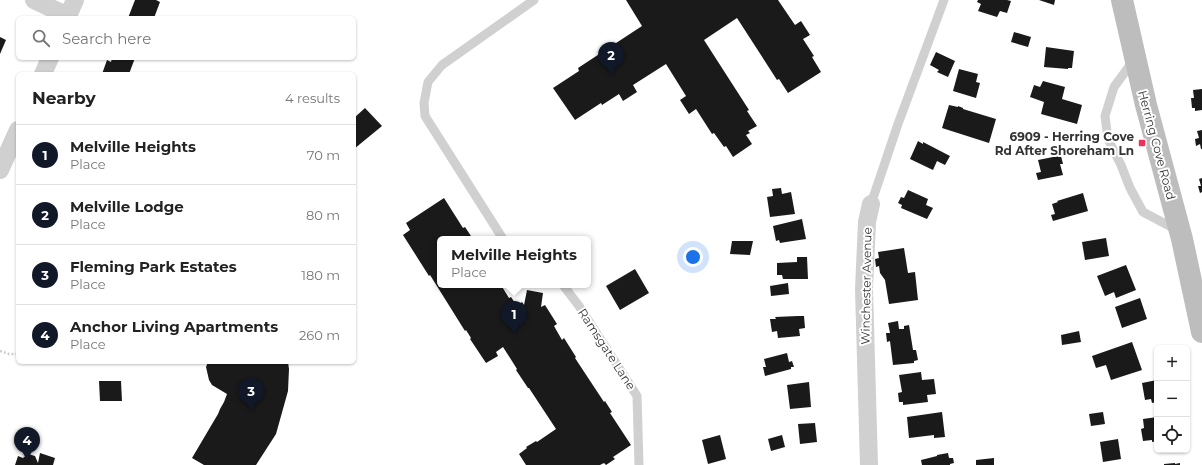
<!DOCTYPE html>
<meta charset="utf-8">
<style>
body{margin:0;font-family:Montserrat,sans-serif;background:#f2f2f2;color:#222}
.controls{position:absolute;right:12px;bottom:12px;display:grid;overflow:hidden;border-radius:6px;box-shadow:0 1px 3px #0004}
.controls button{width:36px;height:36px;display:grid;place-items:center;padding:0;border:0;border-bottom:1px solid #e0e0e0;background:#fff;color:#222;font:20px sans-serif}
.you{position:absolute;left:693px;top:257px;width:14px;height:14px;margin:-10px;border:3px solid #fff;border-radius:50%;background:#1a73e8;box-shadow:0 0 0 6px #1a73e833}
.badge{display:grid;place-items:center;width:26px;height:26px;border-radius:50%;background:#111827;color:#fff;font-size:13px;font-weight:700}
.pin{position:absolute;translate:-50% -33px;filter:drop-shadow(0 1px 2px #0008)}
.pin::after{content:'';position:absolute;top:21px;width:14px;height:12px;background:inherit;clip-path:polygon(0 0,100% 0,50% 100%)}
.popup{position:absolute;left:437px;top:236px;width:154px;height:52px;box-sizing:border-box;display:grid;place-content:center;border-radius:6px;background:#fff;filter:drop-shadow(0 1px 3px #0005);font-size:13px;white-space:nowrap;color:#767676}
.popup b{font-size:15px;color:#222}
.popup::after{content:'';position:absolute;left:50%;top:100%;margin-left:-8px;border:8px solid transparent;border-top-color:#fff}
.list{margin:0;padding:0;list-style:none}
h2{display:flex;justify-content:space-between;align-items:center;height:52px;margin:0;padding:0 16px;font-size:17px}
h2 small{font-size:13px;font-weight:400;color:#767676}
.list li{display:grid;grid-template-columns:26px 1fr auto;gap:12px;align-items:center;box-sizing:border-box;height:60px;padding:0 16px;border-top:1px solid #e0e0e0}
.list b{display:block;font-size:15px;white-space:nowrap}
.list p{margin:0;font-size:13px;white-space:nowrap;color:#767676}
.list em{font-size:13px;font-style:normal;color:#767676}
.icon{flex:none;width:22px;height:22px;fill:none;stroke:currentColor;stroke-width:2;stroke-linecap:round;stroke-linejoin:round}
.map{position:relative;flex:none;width:1202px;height:465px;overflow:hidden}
.search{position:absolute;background:#fff;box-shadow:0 1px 3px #0004;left:16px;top:16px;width:340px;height:44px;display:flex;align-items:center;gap:10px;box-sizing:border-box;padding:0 14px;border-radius:6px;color:#767676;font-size:15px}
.panel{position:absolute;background:#fff;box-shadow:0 1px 3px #0004;left:16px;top:72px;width:340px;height:292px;border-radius:6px}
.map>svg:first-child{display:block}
</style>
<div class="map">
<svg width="1202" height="465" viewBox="0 0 1202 465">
<rect width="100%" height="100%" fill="#fff"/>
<g fill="#1a1a1a">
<polygon points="135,0 156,0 160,2 154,18 128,18"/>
<polygon points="626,0 778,0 795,25 801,21 810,35 803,39 814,56 812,57 821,72 788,93 779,79 777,80 737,18 704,40 749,110 747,111 757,126 748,131 750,133 746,135 752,144 733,157 726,146 724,147 714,133 712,134 696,109 689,114 680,100 686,96 666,64 633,85 637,92 623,101 619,94 602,105 601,103 575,120 553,88 579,71 578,68 642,26"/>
<polygon points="978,0 1007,0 1011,1 1007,13 1000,11 997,17 978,11 981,4 977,2"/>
<polygon points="1039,0 1055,0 1054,5"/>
<polygon points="1014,32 1031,37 1028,47 1011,42"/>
<polygon points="0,37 6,40 0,54"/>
<polygon points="1046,47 1074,51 1072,68 1068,68 1068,69 1044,67"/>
<polygon points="936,52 955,61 948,77 937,72 939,70 930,65"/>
<polygon points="112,58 135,58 129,74 102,74 107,60 111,62"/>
<polygon points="959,69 978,74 976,82 980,83 976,98 953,91"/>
<polygon points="1043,81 1065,87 1062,99 1082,105 1077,124 1041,114 1044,102 1030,97 1034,85 1040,87"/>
<polygon points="1202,89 1202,110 1195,111 1195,108 1192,108 1191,98 1194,98 1193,90"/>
<polygon points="949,105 958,107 958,106 963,108 963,109 996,119 989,143 942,128"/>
<polygon points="365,108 382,126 354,149 354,118"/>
<polygon points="1202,130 1202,149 1201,149 1200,144 1196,146 1195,139 1199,138 1197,131"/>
<polygon points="918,141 923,144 923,142 950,156 945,165 937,161 933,170 910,159"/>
<polygon points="1058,156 1059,157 1061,156 1063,164 1060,164 1063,175 1038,180 1036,173 1041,172 1038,160"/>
<polygon points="1202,178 1202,192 1200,193 1198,186 1201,186 1199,179"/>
<polygon points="781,188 782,194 791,192 795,214 770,217 767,197 773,196 772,189"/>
<polygon points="908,190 928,199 926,205 933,208 927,219 901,208 902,205 898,203 901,197 904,198"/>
<polygon points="1083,193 1088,211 1053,221 1051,215 1055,214 1052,204 1058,202 1057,201"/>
<polygon points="444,198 463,228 465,227 473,239 440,239 440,285 501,285 509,298 511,297 517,306 522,302 524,305 527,290 543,293 541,307 545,305 557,324 554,326 562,340 564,338 576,357 575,358 604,402 605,401 612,412 610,413 631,445 613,457 615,459 606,465 604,463 600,465 526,465 519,454 527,448 526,447 536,441 537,442 556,429 529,388 528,388 516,370 517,369 503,347 496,352 498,356 486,363 470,339 471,338 466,330 465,331 430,275 429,276 403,235 410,230 406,223"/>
<polygon points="802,219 806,239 786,242 780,243 779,240 776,241 773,226"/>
<polygon points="1106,238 1109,256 1085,260 1082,242"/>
<polygon points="732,241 753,241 750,255 730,254"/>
<polygon points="904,248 908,273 915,272 918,300 889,304 885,280 880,273 879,266 876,267 875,259 879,258 878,252"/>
<polygon points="797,257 807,257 808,279 783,279 782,275 777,275 777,263 797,262"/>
<polygon points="1126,265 1136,290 1116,298 1114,292 1105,296 1097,276"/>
<polygon points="635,269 649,293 620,310 606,286"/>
<polygon points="788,283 789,294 771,296 770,286"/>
<polygon points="1140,298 1147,319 1122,328 1115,307"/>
<polygon points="798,316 804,316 805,328 799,329 800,336 778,338 777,331 772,332 770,319 776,319 775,317"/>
<polygon points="898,321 899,329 904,329 904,326 909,325 913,350 916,350 918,360 914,361 914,363 893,365 890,341 887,342 886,333 890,333 888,323"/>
<polygon points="1079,331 1081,342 1062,345 1061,335"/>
<polygon points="1132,342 1142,370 1111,380 1106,365 1096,368 1092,356"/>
<polygon points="787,353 789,362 792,361 794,367 791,367 791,369 765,376 763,367 766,367 764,359"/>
<polygon points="208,362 288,362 289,369 288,391 276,434 256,465 204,465 192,458 218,414 220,409 224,402 227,394 212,385 209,380 206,367"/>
<polygon points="921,372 922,380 934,379 936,394 927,395 928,402 903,405 903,402 899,402 898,393 902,392 899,375"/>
<polygon points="1157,380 1157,402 1152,403 1151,399 1145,400 1142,383"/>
<polygon points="99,381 121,381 122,401 100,401"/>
<polygon points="809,382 811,407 790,409 787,385"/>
<polygon points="942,412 945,437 934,438 934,435 909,438 907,417"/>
<polygon points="1103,412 1105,424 1091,426 1089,414"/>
<polygon points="1157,417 1157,441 1152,442 1152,440 1143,441 1141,429 1144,428 1143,419"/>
<polygon points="815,423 817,442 800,444 798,424"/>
<polygon points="720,435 726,459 708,464 702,440"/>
<polygon points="782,435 785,447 771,451 768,439"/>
<polygon points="1118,439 1121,459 1103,462 1100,442"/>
<polygon points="40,453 55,458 53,465 15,465 18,456 23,458 28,454 35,456 38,463"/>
<polygon points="948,453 949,458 953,458 954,463 950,464 950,465 922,465 921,460 937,456 937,455"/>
<polygon points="994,458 994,465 976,465 976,460"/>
<polygon points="1175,463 1175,464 1180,463 1180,465 1164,465 1164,464"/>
</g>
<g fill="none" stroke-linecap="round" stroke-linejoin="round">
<polyline stroke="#cdcdcd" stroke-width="2.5" stroke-dasharray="2 2" stroke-linecap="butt" points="0,351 9,354 18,354"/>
<g stroke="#d0d0d0" stroke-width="9">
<polyline points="1133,61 1114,87 1105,116 1108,139 1121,165 1130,188 1143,212 1177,230"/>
<polyline points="871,204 898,124 944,0"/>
<polyline points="503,239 425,116 424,103 428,82 442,65 534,0"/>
<polyline points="563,285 579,306 637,396 639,465"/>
</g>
<g stroke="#d0d0d0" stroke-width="18">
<polyline points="34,0 68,16"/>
<polyline points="67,18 75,0"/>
<polyline points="43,74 50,58"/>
<polyline points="0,170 18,130"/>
<polyline points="869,465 864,289 867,222 871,204"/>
</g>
<polyline stroke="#bdbdbd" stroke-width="22" points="1122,0 1146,105 1182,239 1202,332"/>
</g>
<rect fill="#ed315c" stroke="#fff" stroke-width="1.5" x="1138" y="139" width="8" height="8" rx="2"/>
<g text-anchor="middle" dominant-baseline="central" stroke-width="4" stroke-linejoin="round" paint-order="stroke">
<g font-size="12" font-weight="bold" fill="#333" stroke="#fff" text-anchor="end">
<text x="1134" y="136">6909 - Herring Cove<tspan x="1134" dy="14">Rd After Shoreham Ln</tspan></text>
</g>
<g font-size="12" fill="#333" stroke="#fff">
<text transform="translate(1157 145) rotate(75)">Herring Cove Road</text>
<text transform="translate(866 286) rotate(-89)">Winchester Avenue</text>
<text transform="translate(607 349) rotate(57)">Ramsgate Lane</text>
</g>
</g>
</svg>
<div class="controls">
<button>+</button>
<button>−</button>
<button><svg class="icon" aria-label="locate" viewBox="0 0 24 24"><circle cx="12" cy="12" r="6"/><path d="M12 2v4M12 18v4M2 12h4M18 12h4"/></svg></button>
</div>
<div class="you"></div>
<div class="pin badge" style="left:514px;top:334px">1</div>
<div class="popup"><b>Melville Heights</b>Place</div>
<div class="pin badge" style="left:611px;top:75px">2</div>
<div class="pin badge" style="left:251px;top:411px">3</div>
<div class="pin badge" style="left:27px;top:460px">4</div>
<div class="search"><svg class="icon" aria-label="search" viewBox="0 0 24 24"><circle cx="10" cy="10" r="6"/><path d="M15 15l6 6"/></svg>Search here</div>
<section class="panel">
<h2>Nearby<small>4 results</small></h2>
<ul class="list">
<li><span class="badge">1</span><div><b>Melville Heights</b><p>Place</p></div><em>70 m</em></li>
<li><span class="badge">2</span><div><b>Melville Lodge</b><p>Place</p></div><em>80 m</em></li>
<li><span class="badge">3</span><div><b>Fleming Park Estates</b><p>Place</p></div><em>180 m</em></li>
<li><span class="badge">4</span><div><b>Anchor Living Apartments</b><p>Place</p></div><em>260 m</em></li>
</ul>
</section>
</div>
